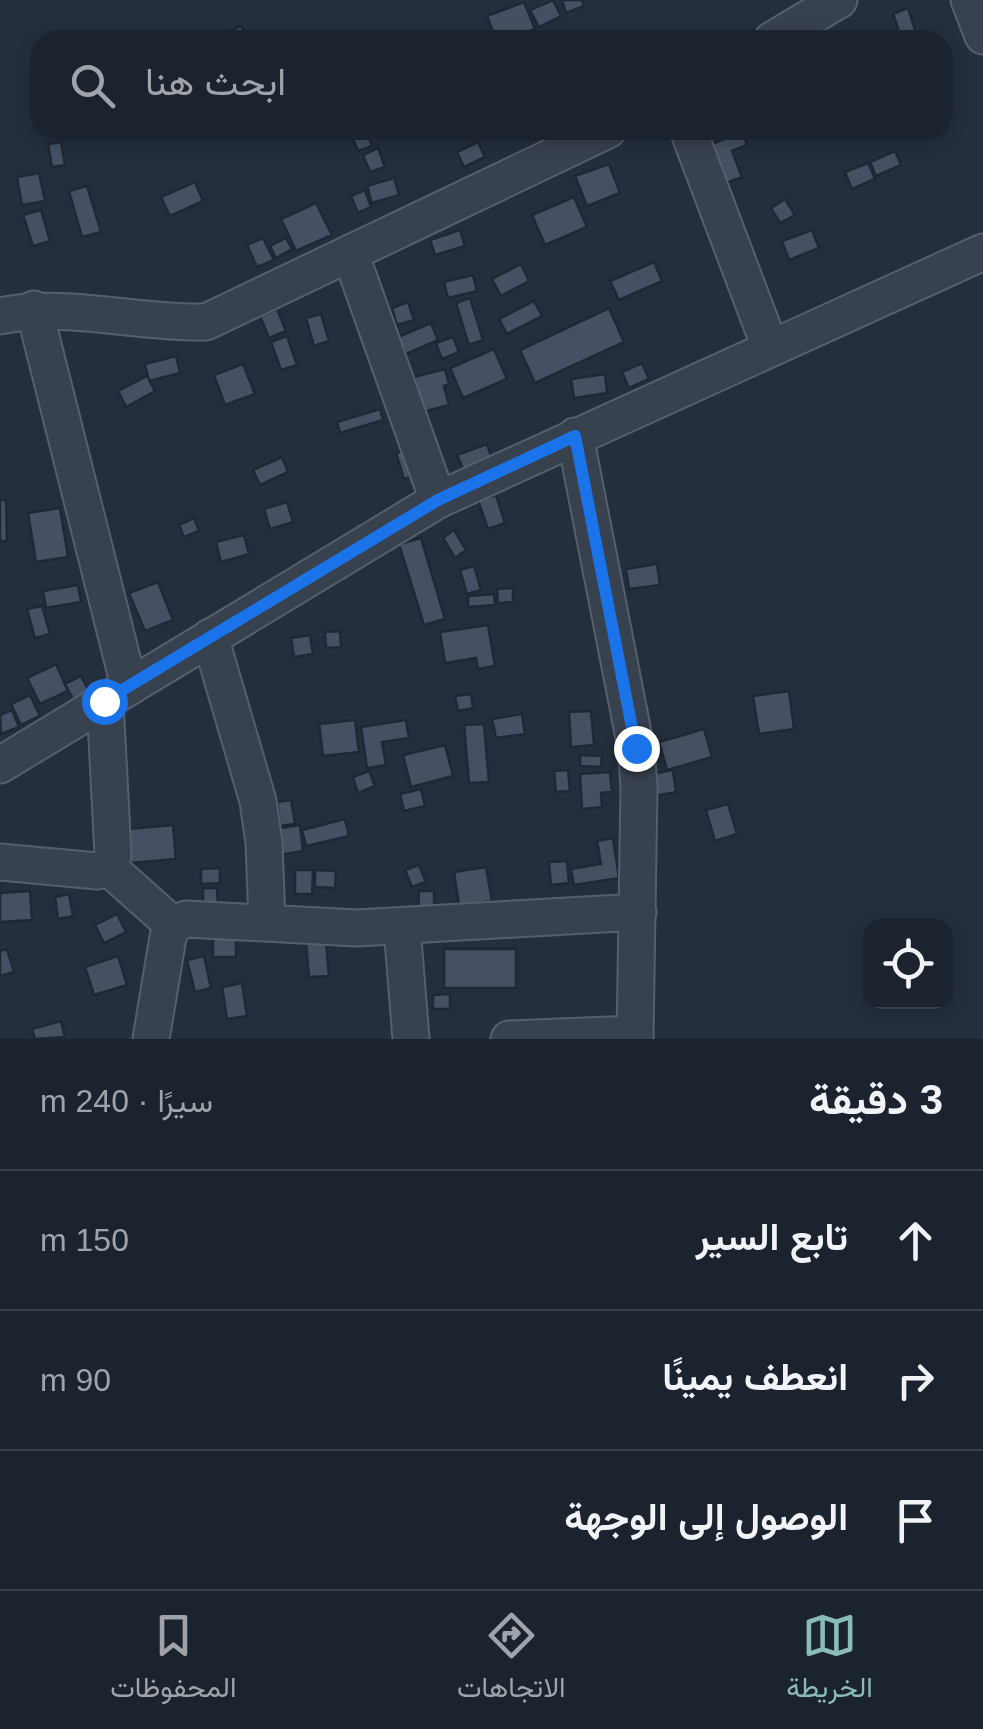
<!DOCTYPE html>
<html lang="ar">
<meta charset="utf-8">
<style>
body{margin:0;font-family:Helvetica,Vazirmatn,sans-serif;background:#282f3a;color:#f1f3f6;direction:rtl}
.controls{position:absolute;right:30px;bottom:30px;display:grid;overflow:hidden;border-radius:20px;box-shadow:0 5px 15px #0003}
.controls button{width:90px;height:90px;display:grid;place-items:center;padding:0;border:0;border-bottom:2px solid #39404a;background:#1b232e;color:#f1f3f6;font:50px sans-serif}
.stop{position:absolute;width:30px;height:30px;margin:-22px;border:8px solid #1a73e8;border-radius:50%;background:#fff}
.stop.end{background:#1a73e8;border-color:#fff;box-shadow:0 2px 10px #0008}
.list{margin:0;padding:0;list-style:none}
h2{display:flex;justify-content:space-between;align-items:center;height:130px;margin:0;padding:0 40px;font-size:42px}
h2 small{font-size:32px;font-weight:400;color:#a0a4aa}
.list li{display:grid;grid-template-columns:65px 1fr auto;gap:30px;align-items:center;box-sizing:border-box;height:140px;padding:0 40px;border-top:2px solid #39404a}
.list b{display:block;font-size:38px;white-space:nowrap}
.list em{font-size:32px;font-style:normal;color:#a0a4aa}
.icon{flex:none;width:55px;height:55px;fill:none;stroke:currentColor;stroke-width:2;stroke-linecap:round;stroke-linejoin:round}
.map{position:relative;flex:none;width:983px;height:1039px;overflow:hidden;direction:ltr}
.search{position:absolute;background:#1b232e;box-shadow:0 5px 15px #0003;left:30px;right:30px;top:30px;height:110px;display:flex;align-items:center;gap:25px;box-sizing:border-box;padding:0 35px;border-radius:30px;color:#a0a4aa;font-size:38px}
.sheet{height:550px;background:#1b232e}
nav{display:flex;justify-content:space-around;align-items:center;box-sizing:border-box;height:140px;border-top:2px solid #39404a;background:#1b232e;font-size:28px;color:#a0a4aa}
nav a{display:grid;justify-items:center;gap:5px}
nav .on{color:#8bbbb9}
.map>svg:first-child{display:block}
</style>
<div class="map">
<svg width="983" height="1039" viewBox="0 0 983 1039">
<rect width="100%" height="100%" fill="#242f3e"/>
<g fill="#455162" stroke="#1f2835" stroke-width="2.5">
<polygon points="553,0 561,16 539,27 530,10"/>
<polygon points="562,0 582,0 584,6 566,13"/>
<polygon points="524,2 535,29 505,40 496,40 487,16"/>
<polygon points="908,8 917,36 902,40 893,14"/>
<polygon points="241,26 248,40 214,40"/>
<polygon points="349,130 366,130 372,146 358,151"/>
<polygon points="742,132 747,145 732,151 742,177 724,184 709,145"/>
<polygon points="61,142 65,165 52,167 48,144"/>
<polygon points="478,142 485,157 464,167 457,152"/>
<polygon points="378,148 385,167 370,172 363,155"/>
<polygon points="895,151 901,165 876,176 870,162"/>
<polygon points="868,163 875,179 852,189 845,172"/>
<polygon points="609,164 620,193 587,206 575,176"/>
<polygon points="39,173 45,201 22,205 17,177"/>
<polygon points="394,178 399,195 372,203 367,186"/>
<polygon points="195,182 203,201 170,216 161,197"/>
<polygon points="87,186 101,232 82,237 69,191"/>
<polygon points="365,190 371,207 358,213 351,196"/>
<polygon points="574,197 587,227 545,245 532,215"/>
<polygon points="785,199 795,215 780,223 771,208"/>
<polygon points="316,203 332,235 296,251 281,219"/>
<polygon points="41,210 50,241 33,246 23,215"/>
<polygon points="460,230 465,246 435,255 430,240"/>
<polygon points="812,230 819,248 789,260 782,241"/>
<polygon points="263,238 274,260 257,267 247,245"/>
<polygon points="286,238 292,249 276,258 270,246"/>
<polygon points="654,262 662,281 619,300 610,281"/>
<polygon points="521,264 529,281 501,296 492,279"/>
<polygon points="473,275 477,291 448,298 444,282"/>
<polygon points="470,298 483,340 469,345 456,303"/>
<polygon points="534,301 542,316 507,334 499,319"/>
<polygon points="408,302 414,320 397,325 392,308"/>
<polygon points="609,308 624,342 535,383 520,350"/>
<polygon points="277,309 286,331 269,338 260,316"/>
<polygon points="321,314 329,341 314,346 306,318"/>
<polygon points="431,323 438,340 406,354 398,337"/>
<polygon points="287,336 297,365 281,370 271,342"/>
<polygon points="453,337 459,352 442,359 436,343"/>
<polygon points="494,349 507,379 463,398 450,368"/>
<polygon points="176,356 180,373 149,381 145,364"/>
<polygon points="642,363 649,379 629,388 622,372"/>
<polygon points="243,364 255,394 225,405 214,375"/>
<polygon points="445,369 449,384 444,386 449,405 423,412 414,377"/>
<polygon points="605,374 607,393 574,398 571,379"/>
<polygon points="147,376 155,391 126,407 118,391"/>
<polygon points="380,409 383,420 340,433 337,422"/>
<polygon points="487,444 493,462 465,473 457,455"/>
<polygon points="409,449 417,475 404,479 396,453"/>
<polygon points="282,457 288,472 260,485 253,470"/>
<polygon points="496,495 505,523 488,529 478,500"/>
<polygon points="0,500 6,500 7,541 0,541"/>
<polygon points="287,502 293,522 270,529 264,509"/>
<polygon points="60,508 68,557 36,562 28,513"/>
<polygon points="194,518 199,531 184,537 179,525"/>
<polygon points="454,530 466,550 455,558 443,538"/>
<polygon points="244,535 249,554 221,562 216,542"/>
<polygon points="421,538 445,619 424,625 399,544"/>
<polygon points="657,564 660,585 629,589 626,569"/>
<polygon points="474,566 481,590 467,594 460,570"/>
<polygon points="158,582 173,620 145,631 129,593"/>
<polygon points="78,585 81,602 46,608 43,591"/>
<polygon points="513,588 513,602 498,603 497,589"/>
<polygon points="494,594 495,605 468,607 468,596"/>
<polygon points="42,606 50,634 35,638 27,609"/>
<polygon points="488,625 495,666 478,669 476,658 445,663 440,632"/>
<polygon points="340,631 341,647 326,648 325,632"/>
<polygon points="310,635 313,654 294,657 291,638"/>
<polygon points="56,664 68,691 40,704 27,678"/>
<polygon points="81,676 92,697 76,705 65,684"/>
<polygon points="789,691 794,729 759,734 753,696"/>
<polygon points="471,694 473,708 458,711 455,696"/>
<polygon points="30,695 40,716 21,725 11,704"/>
<polygon points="12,710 19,727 1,734 0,715"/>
<polygon points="591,711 594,745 571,747 569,712"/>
<polygon points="522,714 525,734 496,738 492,719"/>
<polygon points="355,720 359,752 323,756 319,724"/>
<polygon points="406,720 409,738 382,742 386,765 367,768 361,727"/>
<polygon points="484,724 489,782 469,783 464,725"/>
<polygon points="704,729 712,757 667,770 659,742"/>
<polygon points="445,745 453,776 411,787 403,755"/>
<polygon points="580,755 602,756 601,767 580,766"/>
<polygon points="568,770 570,791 556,792 554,771"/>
<polygon points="673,770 676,792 655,796 651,774"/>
<polygon points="369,771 375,786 358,793 353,777"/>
<polygon points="610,772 612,792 601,793 602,807 582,809 580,774"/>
<polygon points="421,789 425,806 404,811 400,794"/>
<polygon points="291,800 295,824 280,826 277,802"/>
<polygon points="728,804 737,834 715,841 706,810"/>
<polygon points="345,819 349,836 306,846 302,830"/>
<polygon points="173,825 176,859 131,863 128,829"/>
<polygon points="300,825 303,851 279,855 275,829"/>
<polygon points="613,838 619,878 574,885 571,869 601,864 597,841"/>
<polygon points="567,861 569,883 551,885 549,862"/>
<polygon points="419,865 426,882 412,887 405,870"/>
<polygon points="486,867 492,901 459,906 454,872"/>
<polygon points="220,868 220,883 201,884 201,869"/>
<polygon points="295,870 313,870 312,894 295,894"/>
<polygon points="315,870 336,871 335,888 315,887"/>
<polygon points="203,888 217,888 218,906 203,907"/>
<polygon points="30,891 32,920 0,922 0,893"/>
<polygon points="419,891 434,891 434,905 450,906 418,920"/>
<polygon points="69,894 73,916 58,919 55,897"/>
<polygon points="117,914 126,932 104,943 95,925"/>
<rect x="213" y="937" width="23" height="20"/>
<polygon points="326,942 329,976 309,977 306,943"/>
<polygon points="7,949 14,972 0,976 0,951"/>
<rect x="444" y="949" width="72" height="39"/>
<polygon points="118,956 127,985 94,995 85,967"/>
<polygon points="204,956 211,988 195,992 187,960"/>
<polygon points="242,983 247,1016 227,1019 222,987"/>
<polygon points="450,994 450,1009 433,1009 433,995"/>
<polygon points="61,1021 65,1037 35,1039 32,1029"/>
</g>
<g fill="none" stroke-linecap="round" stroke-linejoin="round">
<g stroke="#565f6c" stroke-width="39">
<g id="minor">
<polyline points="969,0 983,36"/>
<polyline points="772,40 839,0"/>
<polyline points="688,130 770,347"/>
<polyline points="350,253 438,500"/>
<polyline points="34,309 129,686"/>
<path d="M0,316C67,302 137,324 206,322L608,130"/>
<polyline points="575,436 636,748 639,786 635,1039"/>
<polyline points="210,637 258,801 264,843 267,922"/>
<polyline points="105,701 113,855 109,868"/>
<polyline points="0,765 438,500 983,252"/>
<polyline points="0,862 97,871 109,868"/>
<polyline points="109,868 173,925"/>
<polyline points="402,927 411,1039"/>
<polyline points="151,1039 168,937 173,925 186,919 357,928 638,912"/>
<polyline points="509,1039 635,1034"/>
</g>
</g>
<use href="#minor" stroke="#38414e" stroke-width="35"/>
</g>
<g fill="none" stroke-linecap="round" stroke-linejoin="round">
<polyline stroke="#1a73e8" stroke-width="12" points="104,701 438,500 575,436 636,748"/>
</g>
</svg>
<div class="controls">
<button><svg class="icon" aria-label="locate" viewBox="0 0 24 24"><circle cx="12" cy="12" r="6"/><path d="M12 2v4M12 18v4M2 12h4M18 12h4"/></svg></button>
</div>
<div class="stop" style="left:104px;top:701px"></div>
<div class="stop end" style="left:636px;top:748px"></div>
<div class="search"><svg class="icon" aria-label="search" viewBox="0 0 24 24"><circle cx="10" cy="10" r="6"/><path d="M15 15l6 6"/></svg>ابحث هنا</div>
</div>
<section class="sheet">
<h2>3 دقيقة<small>سيرًا · 240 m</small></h2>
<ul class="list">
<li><svg class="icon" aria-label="ahead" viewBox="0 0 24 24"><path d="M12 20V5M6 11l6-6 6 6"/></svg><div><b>تابع السير</b></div><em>150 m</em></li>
<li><svg class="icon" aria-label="right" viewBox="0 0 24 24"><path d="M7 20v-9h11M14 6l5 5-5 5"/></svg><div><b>انعطف يمينًا</b></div><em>90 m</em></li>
<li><svg class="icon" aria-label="arrive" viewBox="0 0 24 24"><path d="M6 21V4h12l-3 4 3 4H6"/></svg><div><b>الوصول إلى الوجهة</b></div></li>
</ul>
</section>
<nav>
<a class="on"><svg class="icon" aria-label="map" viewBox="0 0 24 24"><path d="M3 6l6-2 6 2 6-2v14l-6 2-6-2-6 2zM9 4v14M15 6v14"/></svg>الخريطة</a>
<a><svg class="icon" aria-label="directions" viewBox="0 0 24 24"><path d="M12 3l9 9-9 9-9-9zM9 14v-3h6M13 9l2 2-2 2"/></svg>الاتجاهات</a>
<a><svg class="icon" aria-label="saved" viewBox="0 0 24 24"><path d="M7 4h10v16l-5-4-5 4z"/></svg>المحفوظات</a>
</nav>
